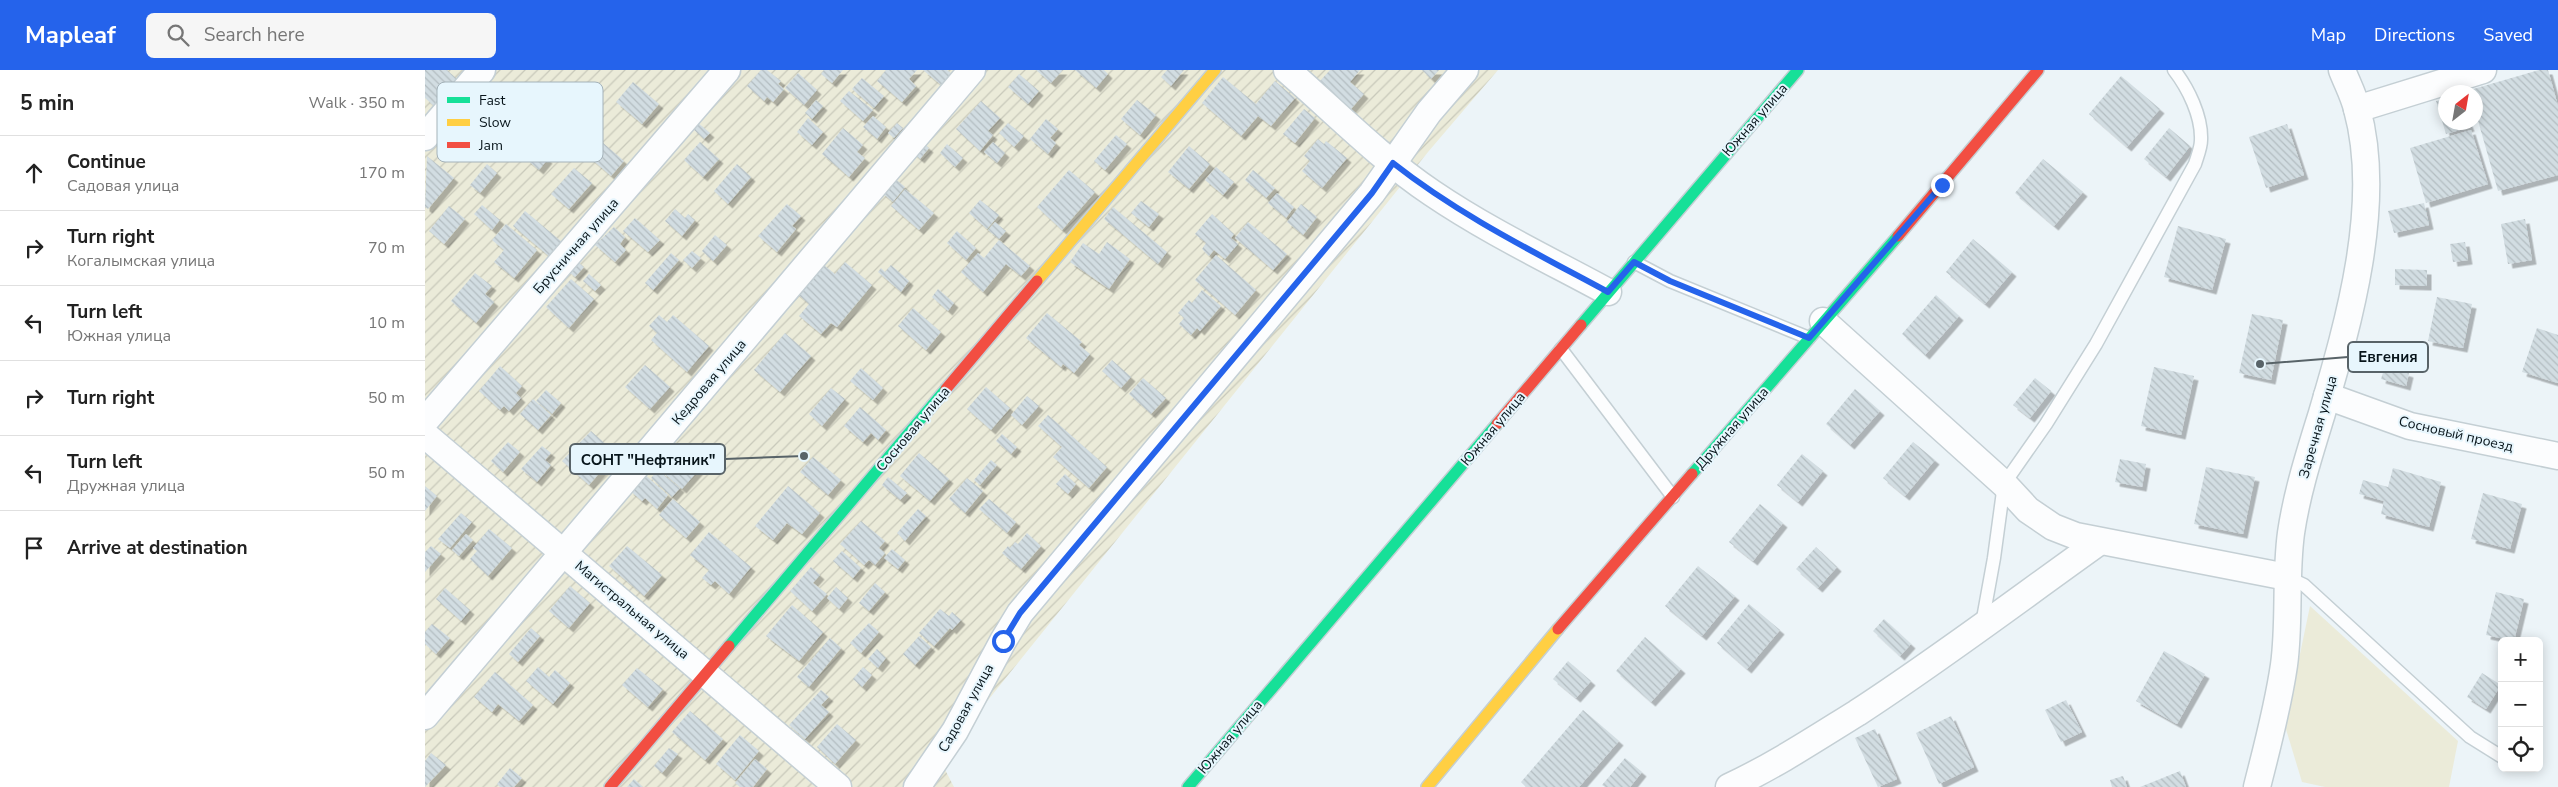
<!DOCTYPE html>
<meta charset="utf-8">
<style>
body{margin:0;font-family:"Nunito Sans",sans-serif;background:#f6f6f6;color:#222}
.controls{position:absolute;right:15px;bottom:15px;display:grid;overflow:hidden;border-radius:8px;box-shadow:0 2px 12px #0003}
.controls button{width:45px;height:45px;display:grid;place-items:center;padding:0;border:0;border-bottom:1px solid #e0e0e0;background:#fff;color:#222;font:25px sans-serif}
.compass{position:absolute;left:2013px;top:15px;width:45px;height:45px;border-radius:50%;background:#fff;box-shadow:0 2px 12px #0003;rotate:31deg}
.stop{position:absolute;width:15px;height:15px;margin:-11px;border:4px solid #2563eb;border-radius:50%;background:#fff}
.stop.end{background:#2563eb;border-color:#fff;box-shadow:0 1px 5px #0008}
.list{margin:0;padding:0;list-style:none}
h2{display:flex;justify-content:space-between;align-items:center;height:65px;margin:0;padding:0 20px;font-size:21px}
h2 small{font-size:16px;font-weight:400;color:#767676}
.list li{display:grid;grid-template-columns:32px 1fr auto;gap:15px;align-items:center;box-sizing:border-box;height:75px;padding:0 20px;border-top:1px solid #e0e0e0}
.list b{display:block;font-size:19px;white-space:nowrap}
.list p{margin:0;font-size:16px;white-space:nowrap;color:#767676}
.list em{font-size:16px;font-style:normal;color:#767676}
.icon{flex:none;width:28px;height:28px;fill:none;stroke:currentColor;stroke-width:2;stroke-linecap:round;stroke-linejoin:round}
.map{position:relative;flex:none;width:2133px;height:717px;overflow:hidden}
header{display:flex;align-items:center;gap:30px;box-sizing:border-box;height:70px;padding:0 25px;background:#2563eb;color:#fff}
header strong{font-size:24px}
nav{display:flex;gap:28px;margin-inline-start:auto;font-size:18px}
.search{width:350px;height:45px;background:#f6f6f6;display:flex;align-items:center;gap:12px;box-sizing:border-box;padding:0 18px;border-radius:8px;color:#767676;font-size:19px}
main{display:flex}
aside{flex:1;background:#fff}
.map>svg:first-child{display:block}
</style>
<header>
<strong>Mapleaf</strong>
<div class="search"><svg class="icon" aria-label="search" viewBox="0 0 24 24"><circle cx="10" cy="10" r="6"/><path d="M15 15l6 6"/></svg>Search here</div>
<nav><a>Map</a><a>Directions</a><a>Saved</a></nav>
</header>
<main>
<aside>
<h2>5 min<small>Walk · 350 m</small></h2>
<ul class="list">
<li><svg class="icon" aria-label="ahead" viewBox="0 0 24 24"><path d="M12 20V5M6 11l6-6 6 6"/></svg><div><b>Continue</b><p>Садовая улица</p></div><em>170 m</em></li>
<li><svg class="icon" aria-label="right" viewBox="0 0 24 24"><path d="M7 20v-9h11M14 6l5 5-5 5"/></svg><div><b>Turn right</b><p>Когалымская улица</p></div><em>70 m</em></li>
<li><svg class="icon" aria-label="left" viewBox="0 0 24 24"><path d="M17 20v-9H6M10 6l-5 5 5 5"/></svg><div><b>Turn left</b><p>Южная улица</p></div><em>10 m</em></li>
<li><svg class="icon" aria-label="right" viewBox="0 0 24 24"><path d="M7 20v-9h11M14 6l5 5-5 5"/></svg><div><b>Turn right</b></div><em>50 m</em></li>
<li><svg class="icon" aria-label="left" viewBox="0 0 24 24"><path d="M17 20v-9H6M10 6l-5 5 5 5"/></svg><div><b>Turn left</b><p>Дружная улица</p></div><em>50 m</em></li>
<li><svg class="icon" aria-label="arrive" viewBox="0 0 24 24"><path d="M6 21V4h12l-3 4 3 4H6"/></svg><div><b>Arrive at destination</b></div></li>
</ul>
</aside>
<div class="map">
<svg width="2133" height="717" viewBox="0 0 2133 717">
<defs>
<pattern id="garden-furrows" width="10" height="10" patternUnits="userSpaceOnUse" patternTransform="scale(1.25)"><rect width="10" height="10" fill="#ebebd9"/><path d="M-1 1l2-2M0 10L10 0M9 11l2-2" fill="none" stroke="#c8c9ba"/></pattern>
<pattern id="building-back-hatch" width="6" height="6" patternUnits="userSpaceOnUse" patternTransform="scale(1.25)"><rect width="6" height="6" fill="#d2dde2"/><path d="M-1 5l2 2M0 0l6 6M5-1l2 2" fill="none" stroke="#b3bdc1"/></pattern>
<filter id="shadow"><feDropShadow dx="4.5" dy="4.5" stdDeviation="0" flood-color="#0004"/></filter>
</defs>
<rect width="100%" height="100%" fill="#ecf4f8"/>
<polygon fill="#ebebd9" points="1885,536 2033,671 2024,717 1900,717 1877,712 1860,656"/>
<polygon fill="url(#garden-furrows)" points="0,0 1073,0 1003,82 515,690 529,717 0,717"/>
<g fill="url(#building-back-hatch)" filter="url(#shadow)">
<polygon points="0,0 22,0 34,11 10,37 0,28"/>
<polygon points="336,0 342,0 356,11 353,14 359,19 348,32 342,27 339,31 322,16"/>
<polygon points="399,0 418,0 407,13 396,4"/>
<polygon points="461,0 492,0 484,9 491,16 477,32 452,11"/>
<polygon points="498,0 522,0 526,3 516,15"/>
<polygon points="611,0 638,0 626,13"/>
<polygon points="650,0 679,0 683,4 671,18"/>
<polygon points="742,0 759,0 746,16 736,7"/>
<polygon points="905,0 935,0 925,12 939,24 925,40 894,12"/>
<polygon points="997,0 1014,0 1006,9"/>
<polygon points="2114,0 2123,0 2133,36 2133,105 2073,121 2050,40 2050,22 2046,22 2045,20"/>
<polygon points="373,3 392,20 379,35 360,18"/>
<polygon points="594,4 614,21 603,34 583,17"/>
<polygon points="1696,6 1735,39 1702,77 1664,44"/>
<polygon points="798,7 831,34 850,11 870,28 846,56 833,46 816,66 777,33"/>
<polygon points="437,8 459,26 449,38 427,19"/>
<polygon points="208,12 234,34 217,54 191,32"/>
<polygon points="424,21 448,40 438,51 415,31"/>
<polygon points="2020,29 2020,52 2043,52 2045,57 2021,64 2011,31"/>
<polygon points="391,30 398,36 387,49 380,43"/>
<polygon points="712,30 731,45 715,65 696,49"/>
<polygon points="556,31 575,48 563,61 568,65 555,81 531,59"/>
<polygon points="879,39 890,48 870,73 858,64"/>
<polygon points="448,46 461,57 452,69 438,57"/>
<polygon points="383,48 398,62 387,75 372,62"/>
<polygon points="621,49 633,59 625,68 631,73 623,84 605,69"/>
<polygon points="272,52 285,63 279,69 267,58"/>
<polygon points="472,53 478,58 469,68 463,63"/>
<polygon points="583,53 599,66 589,77 574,63"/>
<polygon points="1862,54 1879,105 1841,118 1824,67"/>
<polygon points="418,58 438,75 432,82 440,88 424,107 397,84"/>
<polygon points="1744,58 1765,76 1741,107 1719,89"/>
<polygon points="2046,60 2063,114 2001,133 1985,78"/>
<polygon points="691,65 702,74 680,100 669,91"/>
<polygon points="893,69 899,74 901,71 922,88 897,118 877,101 885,91 879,86"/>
<polygon points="496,71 504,78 495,89 487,82"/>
<polygon points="177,72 199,91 186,106 164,87"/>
<polygon points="275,72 294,89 278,107 259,90"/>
<polygon points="568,72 580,83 572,93 559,82"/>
<polygon points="522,74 538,88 530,97 515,83"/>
<polygon points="764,76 785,94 764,119 743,102"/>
<polygon points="110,78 123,89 114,100 101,89"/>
<polygon points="2,86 29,108 3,139 0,137"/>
<polygon points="1618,89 1658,122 1629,156 1590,123"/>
<polygon points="62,94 72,103 55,123 45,115"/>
<polygon points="312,94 326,107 303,134 289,121"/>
<polygon points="791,97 809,112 798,125 780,110"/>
<polygon points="149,98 167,113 144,139 126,124"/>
<polygon points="644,100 670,122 637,160 612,137"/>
<polygon points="828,100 850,118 841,128 820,110"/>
<polygon points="468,107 480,117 468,132 456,122"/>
<polygon points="480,119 509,143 494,160 466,136"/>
<polygon points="852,123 869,137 861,148 843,133"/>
<polygon points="555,130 574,145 562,159 544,143"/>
<polygon points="716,131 734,144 724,157 706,143"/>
<polygon points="1999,133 2004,155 1969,163 1963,141"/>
<polygon points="362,134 376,146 367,156 371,159 352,182 333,166"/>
<polygon points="876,134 892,147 878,165 862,152"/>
<polygon points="57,135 75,150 67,160 49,144"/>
<polygon points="24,136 40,149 19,174 4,161"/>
<polygon points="688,137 742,182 733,194 679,149"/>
<polygon points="250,139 260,148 263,144 270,150 257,166 240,151"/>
<polygon points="100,141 137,172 125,187 88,156"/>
<polygon points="787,144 809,164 806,168 813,174 800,189 789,180 784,186 777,179 781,173 770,164"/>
<polygon points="210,148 235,170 223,182 198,161"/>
<polygon points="2100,149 2107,190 2083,194 2076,154"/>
<polygon points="570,152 581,161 574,169 563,160"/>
<polygon points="823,152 862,184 848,200 810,168"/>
<polygon points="81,154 112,180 89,208 69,192 79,180 67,170"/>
<polygon points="1753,156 1801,169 1787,220 1739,207"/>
<polygon points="189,157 200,167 195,174 201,180 190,192 170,175"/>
<polygon points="532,161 551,178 541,190 522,173"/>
<polygon points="290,165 302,175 288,191 277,181"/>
<polygon points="1548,169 1587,202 1560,234 1521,202"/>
<polygon points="574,170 605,196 596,206 581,194 558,222 536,202 553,183 559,188"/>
<polygon points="682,172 705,189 684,219 645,192 658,173 674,184"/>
<polygon points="2040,172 2043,190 2028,192 2025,174"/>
<polygon points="267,181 276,188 267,198 258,190"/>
<polygon points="246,183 254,190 228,220 220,213"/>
<polygon points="791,185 831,220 810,245 770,210"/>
<polygon points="152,191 159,197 150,207 143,201"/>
<polygon points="394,191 410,204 420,192 447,215 412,257 406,253 396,264 374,246 384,234 369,221"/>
<polygon points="466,195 484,211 476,222 453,202 456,198 460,202"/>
<polygon points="1970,199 2002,200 2002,216 1970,215"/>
<polygon points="50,203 67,216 60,224 69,232 51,253 26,231"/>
<polygon points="164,204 176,215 170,221 158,211"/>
<polygon points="146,209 169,229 144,258 121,237"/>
<polygon points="513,219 529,233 523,241 507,227"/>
<polygon points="777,220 796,236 775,261 772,258 766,265 754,254 759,248 753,243 764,230 767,233"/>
<polygon points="1511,225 1534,246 1500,285 1477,264"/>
<polygon points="2012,227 2047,234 2038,278 2003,271"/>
<polygon points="488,238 516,262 501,280 473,256"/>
<polygon points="622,243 657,272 654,275 665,284 649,303 638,294 636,297 601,268"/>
<polygon points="1827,244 1858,250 1846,310 1814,303"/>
<polygon points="234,245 242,252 248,245 284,276 262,302 226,270 232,263 224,256"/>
<polygon points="2112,258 2133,265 2133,313 2097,302"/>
<polygon points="360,263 386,286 355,322 329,300"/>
<polygon points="687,290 706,307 696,318 677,301"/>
<polygon points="220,295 245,317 225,339 200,317"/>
<polygon points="75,296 97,316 91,323 96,328 84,341 79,336 75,340 54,321"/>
<polygon points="1960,296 1984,303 1981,316 1956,309"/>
<polygon points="1729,297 1769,306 1756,365 1716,356"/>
<polygon points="436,298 458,318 448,330 425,311"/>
<polygon points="718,308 741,328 726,344 704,324"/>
<polygon points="1610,308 1626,321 1605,348 1588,335"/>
<polygon points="561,317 585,338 566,360 542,339"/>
<polygon points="406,318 420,329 397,356 384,344"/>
<polygon points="1430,319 1455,341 1425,375 1401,354"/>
<polygon points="121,320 136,333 127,344 111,331"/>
<polygon points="602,326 614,336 597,355 586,345"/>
<polygon points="108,329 126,345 113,360 95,344"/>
<polygon points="435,337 461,360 453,370 446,363 438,372 419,356"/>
<polygon points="623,345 682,397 664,418 628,387 637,377 613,356"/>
<polygon points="166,361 195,387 189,395 185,391 164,415 137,391"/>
<polygon points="577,364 592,377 586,384 571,371"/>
<polygon points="83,372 95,382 78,402 66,391"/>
<polygon points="1488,372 1510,390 1480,426 1458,408"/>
<polygon points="117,376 126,383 120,390 126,395 112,412 96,399"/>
<polygon points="259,377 279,394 257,419 237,402"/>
<polygon points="494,383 524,409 505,431 475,406"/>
<polygon points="1377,384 1398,401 1373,432 1352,415"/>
<polygon points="388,387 416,410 403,425 375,402"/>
<polygon points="1695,389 1721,394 1717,417 1690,412"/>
<polygon points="566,390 572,395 555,415 549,410"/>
<polygon points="1781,397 1830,407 1818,464 1769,454"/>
<polygon points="1968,398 2016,412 2004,457 1956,444 1959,431 1934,424 1938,410 1963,417"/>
<polygon points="233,400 255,418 247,427 226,408"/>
<polygon points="218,403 243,425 232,439 220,428 217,431 204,420"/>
<polygon points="640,404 651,414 643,424 631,414"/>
<polygon points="463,407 482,423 475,430 457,415"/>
<polygon points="542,408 558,421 540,443 524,429"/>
<polygon points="0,416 12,426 0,441"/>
<polygon points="363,416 395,443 377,464 362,453 348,470 330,456"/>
<polygon points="2058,423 2097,434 2085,479 2046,469"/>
<polygon points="248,429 275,452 261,468 234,445"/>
<polygon points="564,429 591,452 582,463 554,439"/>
<polygon points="1335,434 1358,453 1328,491 1304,472"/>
<polygon points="493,439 501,446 480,471 472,463"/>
<polygon points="36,443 47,452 25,478 13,469"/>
<polygon points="436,451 460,471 454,478 460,483 450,495 444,490 439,495 415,474"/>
<polygon points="64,459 87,478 63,506 45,489 52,481 48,478"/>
<polygon points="284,462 326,497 304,524 290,511 286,515 277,508 284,500 265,485"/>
<polygon points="602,463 616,476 596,499 577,483 583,476 585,478 590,472 593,474"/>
<polygon points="41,464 48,470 34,486 27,480"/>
<polygon points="6,476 16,484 0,502 0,482"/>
<polygon points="202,476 237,505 219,526 184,496"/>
<polygon points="1391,477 1412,497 1393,518 1371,499"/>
<polygon points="467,479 480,490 473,499 459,488"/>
<polygon points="417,481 436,498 428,508 408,491"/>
<polygon points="1273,496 1310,526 1277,566 1240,536"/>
<polygon points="386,497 395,505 388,513 402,524 387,541 365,521"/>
<polygon points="450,513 460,522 444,541 434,533"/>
<polygon points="145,516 165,533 144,558 124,541"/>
<polygon points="411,517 423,528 414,539 402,528"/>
<polygon points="20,518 45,540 36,551 11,529"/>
<polygon points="2071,522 2099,529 2089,571 2061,565"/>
<polygon points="1324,534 1355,560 1322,599 1292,573"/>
<polygon points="367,535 398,562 374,591 341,566"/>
<polygon points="515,539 524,546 527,542 536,550 527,560 525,558 509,576 494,563"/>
<polygon points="1459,549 1486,574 1475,586 1448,561"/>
<polygon points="444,553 454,562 436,583 425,573"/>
<polygon points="7,554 25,568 11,584 0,574 0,562"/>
<polygon points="106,558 115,566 93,592 84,584"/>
<polygon points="494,566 506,577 490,595 478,584"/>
<polygon points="1220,567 1256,599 1226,632 1191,601"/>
<polygon points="405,568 416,578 384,617 372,607"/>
<polygon points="452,579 461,588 453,598 443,589"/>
<polygon points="1739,581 1780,604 1752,654 1711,631"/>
<polygon points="1143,591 1166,611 1151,628 1128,609"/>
<polygon points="113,597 124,607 130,600 145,613 128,634 101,611"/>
<polygon points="438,597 447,605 437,617 428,609"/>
<polygon points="212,598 238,619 223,637 197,615"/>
<polygon points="70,602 108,635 94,651 73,634 67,642 49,627"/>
<polygon points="2057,603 2076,615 2061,639 2042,627"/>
<polygon points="396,620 404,627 396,635 404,642 380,669 364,655"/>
<polygon points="1641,630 1657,662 1636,672 1620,640"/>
<polygon points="1158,640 1194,671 1154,717 1101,717 1096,712"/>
<polygon points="265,641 298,669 280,690 247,662"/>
<polygon points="1526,646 1549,697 1514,714 1491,663"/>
<polygon points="412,654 431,670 410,694 392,677"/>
<polygon points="1450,659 1472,709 1453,717 1430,668"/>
<polygon points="315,665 334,681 310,710 291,694"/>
<polygon points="244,678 253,684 237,703 229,696"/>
<polygon points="6,683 21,695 0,717 0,691"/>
<polygon points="1200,688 1217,702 1205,717 1180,717 1177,715"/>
<polygon points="330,689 342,699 328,717 315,717 310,713"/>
<polygon points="85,698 97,708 89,717 75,717 72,714"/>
<polygon points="1755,701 1761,717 1715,717"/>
<polygon points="1698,706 1702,717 1687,717 1685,710"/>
<polygon points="209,709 218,717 202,717"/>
</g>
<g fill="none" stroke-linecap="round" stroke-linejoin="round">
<g stroke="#c4cfd4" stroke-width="15">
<g id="lane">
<polyline points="1209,192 1245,211 1384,268"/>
<polyline points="1136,279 1248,427"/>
<polyline points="1862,507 1879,515 2045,667 2077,687"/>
<path d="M1557,554L1569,488L1579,414L1621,354L1671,274L1770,94C1772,87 1776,78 1776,70C1777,46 1763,18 1749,0"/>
</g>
</g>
<g stroke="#c4cfd4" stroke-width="29">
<g id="street">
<path d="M862,0C909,41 955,88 1007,123C1063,161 1124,190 1183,222"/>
<polyline points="1932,39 2058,0"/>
<polyline points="0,67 57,0"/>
<polyline points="1398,251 1579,414 1603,440 1628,457 1651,466 1862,507"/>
<polyline points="1902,326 1985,356 2133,386"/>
<polyline points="0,351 302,0"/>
<polyline points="0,365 413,717"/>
<polyline points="0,646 547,0"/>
<polyline points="492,717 530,661 578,571 595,543 947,123 1004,42 1040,0"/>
<path d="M1304,717C1349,696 1390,669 1432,643C1515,589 1594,529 1674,472"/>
<path d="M1832,717C1842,677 1853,637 1859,595C1865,552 1860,507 1866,463C1872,422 1885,382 1897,343C1924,252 1958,133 1932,39C1929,26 1922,13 1917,0"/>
</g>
</g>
<g stroke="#c4cfd4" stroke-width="14">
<g id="fast">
<polyline points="1156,255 1373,0"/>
<polyline points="1267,404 1473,166"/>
<polyline points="304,576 521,319"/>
<polyline points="763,717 1072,354"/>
</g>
</g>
<g stroke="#c4cfd4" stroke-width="14">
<g id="slow">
<polyline points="612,211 790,0"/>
<polyline points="1002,717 1133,559"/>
</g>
</g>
<g stroke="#c4cfd4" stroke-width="14">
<g id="jam">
<polyline points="1473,166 1613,0"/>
<polyline points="521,319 612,211"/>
<polyline points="1072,354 1156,255"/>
<polyline points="1133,559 1267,404"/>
<polyline points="185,717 304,576"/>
</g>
</g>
<use href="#lane" stroke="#fcfdfe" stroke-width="12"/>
<use href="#street" stroke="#fcfdfe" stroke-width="26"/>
<use href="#fast" stroke="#16e098" stroke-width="11"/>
<use href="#slow" stroke="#ffcf43" stroke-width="11"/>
<use href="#jam" stroke="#f24e42" stroke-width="11"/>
</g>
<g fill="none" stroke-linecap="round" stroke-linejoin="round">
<path stroke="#2563eb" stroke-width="6" d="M578,571L595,543L947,123L968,93C1034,145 1109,182 1183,222L1209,192L1245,211L1384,268L1517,115"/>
</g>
<g text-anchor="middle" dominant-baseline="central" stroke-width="4" stroke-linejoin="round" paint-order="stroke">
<g font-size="14" fill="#08151b" stroke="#e7f6fd">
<text transform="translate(1330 50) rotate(-49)">Южная улица</text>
<text transform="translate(151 176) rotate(-49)">Брусничная улица</text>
<text transform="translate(284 312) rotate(-50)">Кедровая улица</text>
<text transform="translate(1893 357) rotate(-74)">Заречная улица</text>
<text transform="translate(1307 358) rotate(-49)">Дружная улица</text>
<text transform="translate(488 359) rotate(-50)">Сосновая улица</text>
<text transform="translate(1068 359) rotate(-50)">Южная улица</text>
<text transform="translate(2031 364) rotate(13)">Сосновый проезд</text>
<text transform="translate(207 540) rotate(40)">Магистральная улица</text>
<text transform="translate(541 638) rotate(-61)">Садовая улица</text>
<text transform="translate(805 667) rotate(-50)">Южная улица</text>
</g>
</g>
<rect x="12" y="12" width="166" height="80" rx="8" fill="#e7f6fd" stroke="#a4b2b9" stroke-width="1"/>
<rect x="22" y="27" width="23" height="6" fill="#16e098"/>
<rect x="22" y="49" width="23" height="7" fill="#ffcf43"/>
<rect x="22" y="72" width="23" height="6" fill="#f24e42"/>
<g font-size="14" fill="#08151b">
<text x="54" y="35">Fast</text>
<text x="54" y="57">Slow</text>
<text x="54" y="80">Jam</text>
</g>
<path fill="none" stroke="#586368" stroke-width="2" d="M1835 294L1923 287M379 386L300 389"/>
<g fill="#586368" stroke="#e7f6fd" stroke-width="2">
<circle cx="1835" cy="294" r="5"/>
<circle cx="379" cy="386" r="5"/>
</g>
<g fill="#e7f6fd" stroke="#586368" stroke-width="2">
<rect x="1923" y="272" width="80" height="30" rx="5"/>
<rect x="145" y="374" width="155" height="30" rx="5"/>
</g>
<g font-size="15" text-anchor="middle" font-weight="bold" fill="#08151b">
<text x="1963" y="292">Евгения</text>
<text x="223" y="395">СОНТ "Нефтяник"</text>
</g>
</svg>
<div class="controls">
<button>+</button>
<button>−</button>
<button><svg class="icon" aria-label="locate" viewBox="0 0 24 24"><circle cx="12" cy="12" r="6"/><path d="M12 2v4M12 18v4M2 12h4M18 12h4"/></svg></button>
</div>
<svg class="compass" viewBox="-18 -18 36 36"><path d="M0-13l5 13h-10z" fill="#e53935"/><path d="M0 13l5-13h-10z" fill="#767676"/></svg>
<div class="stop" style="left:578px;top:571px"></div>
<div class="stop end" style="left:1517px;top:115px"></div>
</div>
</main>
